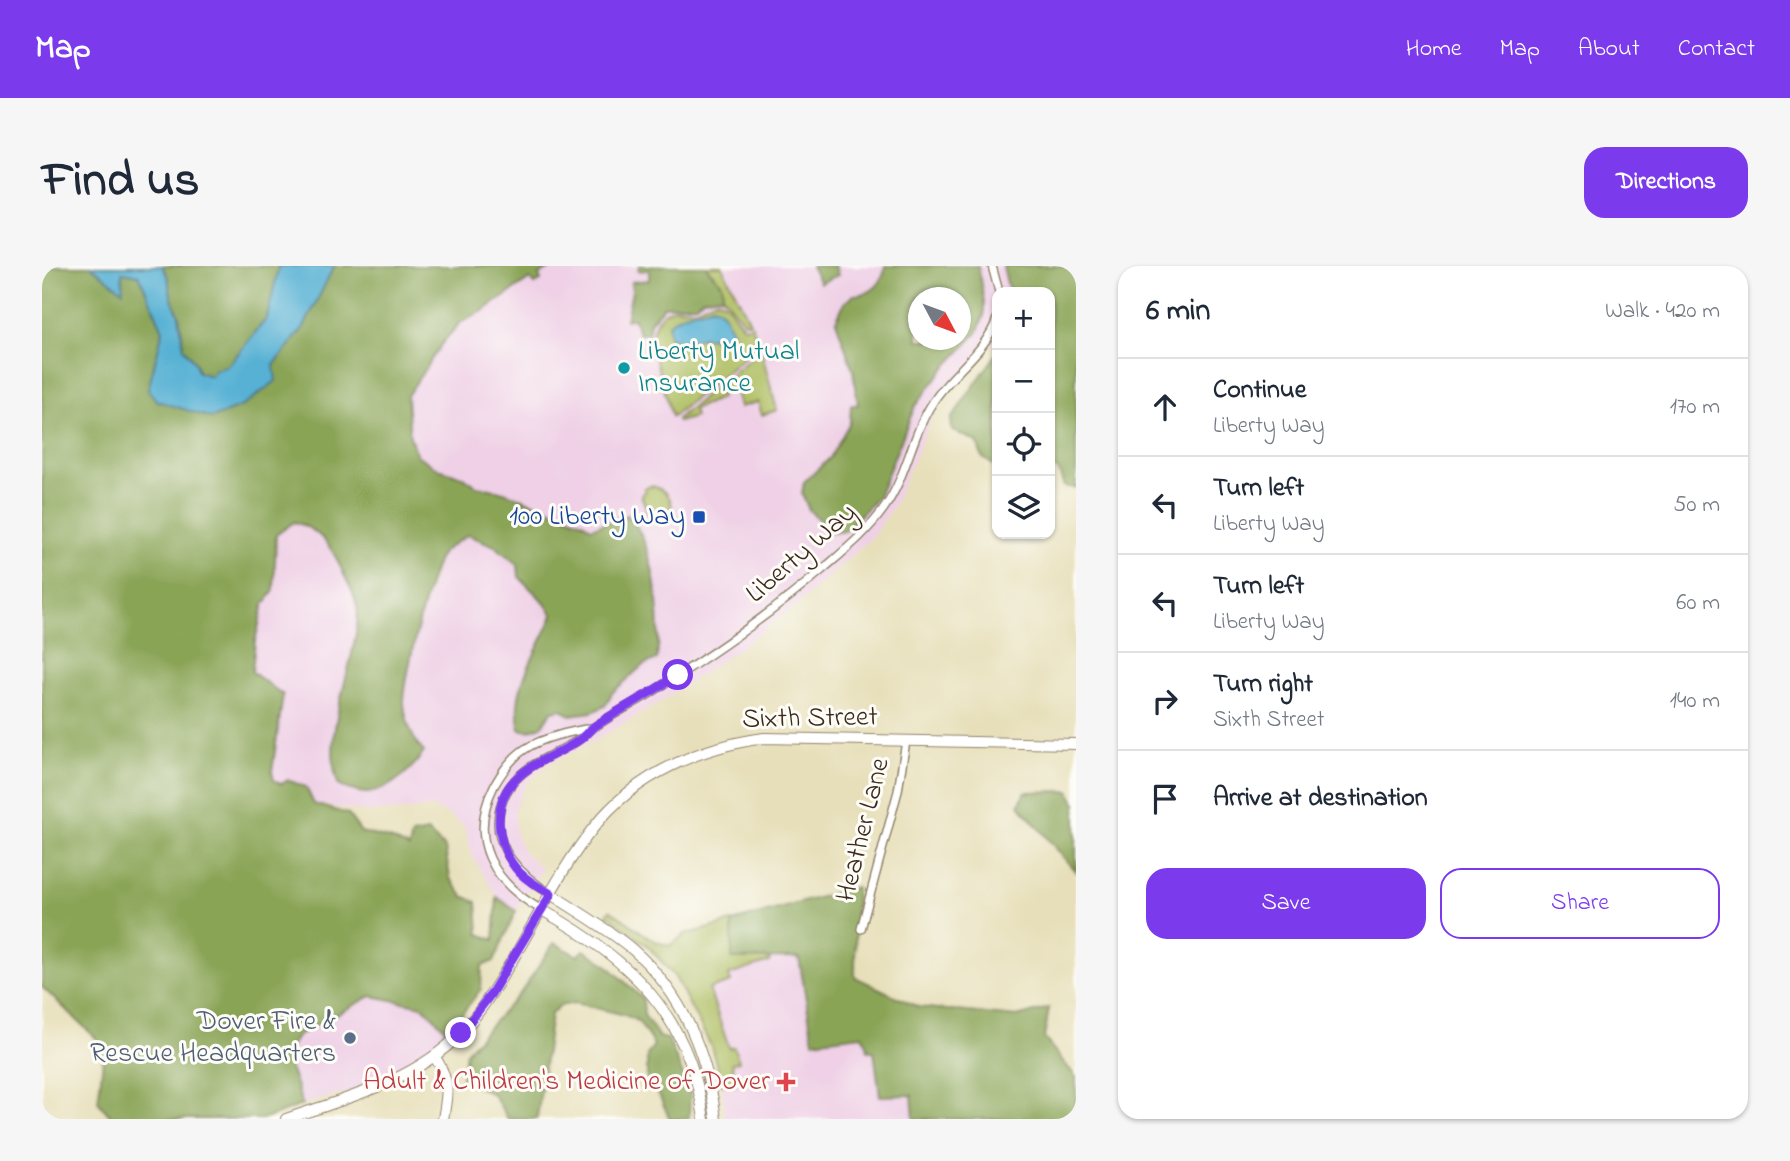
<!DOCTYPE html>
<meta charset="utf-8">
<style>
body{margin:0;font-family:"Indie Flower",sans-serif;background:#f6f6f7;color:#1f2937}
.controls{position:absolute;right:21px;top:21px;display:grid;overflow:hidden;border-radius:14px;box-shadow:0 2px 5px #0004}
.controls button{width:63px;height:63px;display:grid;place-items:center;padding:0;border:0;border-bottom:2px solid #e0e1e3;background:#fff;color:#1f2937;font:35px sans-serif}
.compass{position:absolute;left:866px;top:21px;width:63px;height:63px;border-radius:50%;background:#fff;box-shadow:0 2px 5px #0004;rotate:131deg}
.stop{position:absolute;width:21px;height:21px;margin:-16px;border:5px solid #7c3aed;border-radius:50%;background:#fff}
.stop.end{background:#7c3aed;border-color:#fff;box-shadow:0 2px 7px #0008}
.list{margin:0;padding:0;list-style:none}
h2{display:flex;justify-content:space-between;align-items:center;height:91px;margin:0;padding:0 28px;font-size:30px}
h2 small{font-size:23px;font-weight:400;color:#747a83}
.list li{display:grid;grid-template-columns:46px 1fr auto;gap:21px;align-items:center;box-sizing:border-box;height:98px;padding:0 28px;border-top:2px solid #e0e1e3}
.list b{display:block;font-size:26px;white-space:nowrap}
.list p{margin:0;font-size:23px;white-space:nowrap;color:#747a83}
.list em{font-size:23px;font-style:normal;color:#747a83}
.actions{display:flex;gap:14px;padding:21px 28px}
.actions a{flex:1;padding:16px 0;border:2px solid #7c3aed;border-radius:21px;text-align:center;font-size:24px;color:#7c3aed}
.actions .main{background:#7c3aed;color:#fff}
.icon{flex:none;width:38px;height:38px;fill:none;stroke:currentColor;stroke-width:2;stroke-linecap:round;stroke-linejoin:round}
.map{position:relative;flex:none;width:1034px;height:853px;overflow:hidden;border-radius:21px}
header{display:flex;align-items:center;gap:42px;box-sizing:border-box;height:98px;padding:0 35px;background:#7c3aed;color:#fff}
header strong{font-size:33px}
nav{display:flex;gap:38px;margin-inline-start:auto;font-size:24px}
.intro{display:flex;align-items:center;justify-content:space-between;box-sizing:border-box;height:168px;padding:0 42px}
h1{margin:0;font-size:49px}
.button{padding:18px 32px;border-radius:21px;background:#7c3aed;color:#fff;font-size:24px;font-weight:700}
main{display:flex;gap:42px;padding:0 42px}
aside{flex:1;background:#fff;border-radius:21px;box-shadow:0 2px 5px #0004}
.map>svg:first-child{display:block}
</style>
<header>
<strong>Map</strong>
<nav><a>Home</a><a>Map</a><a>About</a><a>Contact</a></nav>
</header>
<div class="intro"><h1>Find us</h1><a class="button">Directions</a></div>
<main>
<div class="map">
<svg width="1034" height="853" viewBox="0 0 1034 853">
<rect width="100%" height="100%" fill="#fdfcf7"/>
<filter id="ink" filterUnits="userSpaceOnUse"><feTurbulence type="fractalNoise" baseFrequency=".0143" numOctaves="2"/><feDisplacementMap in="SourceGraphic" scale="14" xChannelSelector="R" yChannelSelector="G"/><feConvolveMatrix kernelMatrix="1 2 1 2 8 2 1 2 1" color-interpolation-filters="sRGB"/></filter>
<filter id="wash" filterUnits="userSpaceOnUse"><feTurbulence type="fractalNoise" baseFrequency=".00686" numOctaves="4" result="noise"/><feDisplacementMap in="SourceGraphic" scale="28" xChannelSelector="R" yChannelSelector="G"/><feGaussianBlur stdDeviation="1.57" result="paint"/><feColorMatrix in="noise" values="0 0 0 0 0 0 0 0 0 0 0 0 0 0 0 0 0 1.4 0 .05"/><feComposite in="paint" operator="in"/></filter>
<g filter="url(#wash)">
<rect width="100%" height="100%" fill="#e7dfb9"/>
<g fill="#efd0e6" fill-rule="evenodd">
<path d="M513,0H769L778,17L796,9L793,0H961L967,24L955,26V73L907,125L892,146L851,241L829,272L752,341L700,380L629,429L554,474L504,499L484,518L473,541V565L481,586L500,602L474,645L455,631L431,591L422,560L405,547L389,541L362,545L326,546L272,538L264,520L239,518L232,514L210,407L213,375L222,338L232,325L234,269L252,256L274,266L286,276L311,327L315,343L314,364L298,438L292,482V508L297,520L308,524L354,513L376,495L374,477L364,451L362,433L373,372L398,288L426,269L453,280L476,299L477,311L501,335L511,349L489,398L510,445L570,427L601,399L604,283L593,256L586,249L549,262L541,256L462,226L435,220L421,211L397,203L376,190L368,171L365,130L401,76L418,57L441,45L488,13L499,15L497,9ZM876,32H918V74H876Z"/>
<polygon points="758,692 771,774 820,769 832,784 838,830 870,829 872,853 683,853 680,818 669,780 643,727 690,693"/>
<polygon points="329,730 381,740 406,766 368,797 341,811 306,826 260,839 254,818 243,790 256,769"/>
</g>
<g fill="#aebd60" stroke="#74743f" stroke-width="2">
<polygon points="663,0 680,0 708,56 702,56 681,30 680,18"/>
<path d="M675,34C691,36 690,53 703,61L710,59L717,79L630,151L610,81C608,65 614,46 633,42C640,41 648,44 655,42C663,39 666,35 675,34Z"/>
<polygon points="719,84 735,144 720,149 716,136 698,141 692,122 678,126 679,132 651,143 653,151 636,156 635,153"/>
<path d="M609,220C622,222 634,234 628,247L607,250L599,229L603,226L602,222Z"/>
<path d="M568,644L611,674L627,680L645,667C654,668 678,658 690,656L691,693L728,692V696L687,709L689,716L667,723L687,782L692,781L697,795L690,797L694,819L680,818L669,780L633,711L606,680L565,648Z"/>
</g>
<g fill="#8aa456" stroke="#62673a" stroke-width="2" fill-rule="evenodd">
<path d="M0,0H49L80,24V5L97,9L121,64L106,124L232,99L262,61L292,0H513L497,9L499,15L492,18L488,13L441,45L418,57L401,76L365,130L368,171L376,190L397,203L421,211L435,220L462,226L541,256L549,262L585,249C614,276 620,355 615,393L601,399L570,427L563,440L550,446L528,449L520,443L510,445L500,460L486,465L478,463C467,423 497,384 511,349L501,335L477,311L476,299L453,280L426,269C418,274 407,280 400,287C388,300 361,418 362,438C364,455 370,473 382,486C371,503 346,526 324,527C315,527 305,523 297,520C280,479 304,420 312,378C314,367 317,353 315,341C313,327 304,315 299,302C289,279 277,263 252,256L234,269L232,325L222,338L213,375L210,406L241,429L230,506L232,514L239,518L246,514L264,521L272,538L306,548L319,566L351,574L367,582L370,569L386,566L403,582L408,612L421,630L435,636L437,668L452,674L455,631L474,645L452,695L440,700L439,723L406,766L381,740L329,730L256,769L243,790L254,818L260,839L223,853H71L56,836L61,794L55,773L0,721Z"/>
<polygon points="120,0 237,0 225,52 187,99 173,104 169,110 156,106 153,97 142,82 137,50 129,30 126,11"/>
<polygon points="597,0 663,0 680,18 681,30 661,32 654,38 622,40 608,56 606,68 597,68 592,52 584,54 590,25 589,16 607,14 607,4 596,5"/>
<polygon points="769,0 793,0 796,9 778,17"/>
<path d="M843,0H936L942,35V50L935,67L899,106L873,140L836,231L803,265L790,267L767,244L760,228L762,216L788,192L808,156L809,139H816L811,104L794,55L802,37L812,29C829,29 842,18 843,0ZM876,32H918V74H876Z"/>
<polygon points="961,0 1034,0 1034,222 1022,220 1016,203 1008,202 1008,26 967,26"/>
<polygon points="955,87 955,199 953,200 940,191 935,176 910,164 909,153"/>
<polygon points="1027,525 1034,538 1034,606 977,539 983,526"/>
<polygon points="814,621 813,711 876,741 975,751 1007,742 1002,772 1034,811 1034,853 872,853 870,829 838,830 832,785 826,785 825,778 820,769 771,775 757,692 690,693 690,656"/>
<polygon points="512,677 536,690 542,684 564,698 601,733 602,749 617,771 626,773 648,826 647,853 628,853 617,829 605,816 605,789 612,779 596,755 583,749 533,737 517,740 509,748 495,853 466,853 451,828 420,814 424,786 480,725"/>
</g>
<g fill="#56b1d4" stroke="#486e79" stroke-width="2">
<polygon points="49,0 120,0 126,11 129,30 137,50 142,82 153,97 156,106 169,110 173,104 187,99 225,52 237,0 292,0 262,61 232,99 234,115 202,139 170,152 115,135 106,124 121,64 97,9 80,6 81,25"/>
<path d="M671,40C686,46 683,55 691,67L686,73L662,71L639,76L627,71L626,59C637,46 656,45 671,40Z"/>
</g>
</g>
<g filter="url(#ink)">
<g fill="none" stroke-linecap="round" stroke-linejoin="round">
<g stroke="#91846c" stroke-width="10">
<g id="street">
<polyline points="950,0 957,26"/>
<path d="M509,628C472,605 440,571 465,525C479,500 510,490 533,476C541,472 546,464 554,460C570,449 587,440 604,430C665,392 725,351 780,304C802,285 826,266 843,241C865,209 870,168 891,136C910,106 943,87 955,53"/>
<path d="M500,644C452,618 425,574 452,520C460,506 469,492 483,483C502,471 528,466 549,462"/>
<polyline points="819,663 856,525 864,475"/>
</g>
</g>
<g stroke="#91846c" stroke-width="12">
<g id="secondary">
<path d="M509,628C536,646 565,662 590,683C641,727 665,787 674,853"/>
<path d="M500,644C587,692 648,749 662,853"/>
<path d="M393,791C408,815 406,826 401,853"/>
<path d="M244,853C305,832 373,815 419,767C440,745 455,718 471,693C497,649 520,601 552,561C594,508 658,481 722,472L1034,478"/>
</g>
</g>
<use href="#street" stroke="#fff" stroke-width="7"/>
<use href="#secondary" stroke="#fff" stroke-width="10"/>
</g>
</g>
<g fill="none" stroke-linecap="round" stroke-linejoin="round" filter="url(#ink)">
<path stroke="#7c3aed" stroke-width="9" d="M419,767L449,728L509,628C498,622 487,616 478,607C453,581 448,535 477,510C494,494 518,488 537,474C543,470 547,464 553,460C580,442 609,427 636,409"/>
</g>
<circle fill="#0f9aa8" stroke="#fdfcf7" stroke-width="2.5" cx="582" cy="102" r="7"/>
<rect fill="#1a4fb4" stroke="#fdfcf7" stroke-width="2.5" x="650" y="244" width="14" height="14" rx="3.5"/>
<circle fill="#5c6f8a" stroke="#fdfcf7" stroke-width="2.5" cx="308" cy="772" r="7"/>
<path fill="#e0444e" stroke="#fdfcf7" stroke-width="2.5" d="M740.5 805.5h7v7h7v7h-7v7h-7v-7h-7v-7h7z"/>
<g text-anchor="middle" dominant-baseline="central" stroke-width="6" stroke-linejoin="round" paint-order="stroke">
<g font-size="28" fill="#0d838f" stroke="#fdfcf7" text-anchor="start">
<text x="596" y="86">Liberty Mutual<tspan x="596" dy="32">Insurance</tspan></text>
</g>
<g font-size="28" fill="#164399" stroke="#fdfcf7" text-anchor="end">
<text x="643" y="251">100 Liberty Way</text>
</g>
<g font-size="28" fill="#3b2a1e" stroke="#fdfcf7">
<text transform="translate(760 288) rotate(-41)">Liberty Way</text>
<text transform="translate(768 453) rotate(-1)">Sixth Street</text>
<text transform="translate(822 564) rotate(-76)">Heather Lane</text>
</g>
<g font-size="28" fill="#4e5e75" stroke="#fdfcf7" text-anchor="end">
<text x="294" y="756">Dover Fire &amp;<tspan x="294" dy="32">Rescue Headquarters</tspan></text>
</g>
<g font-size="28" fill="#be3a42" stroke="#fdfcf7" text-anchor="end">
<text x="728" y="816">Adult &amp; Children's Medicine of Dover</text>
</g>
</g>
</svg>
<div class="controls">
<button>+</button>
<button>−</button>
<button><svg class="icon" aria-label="locate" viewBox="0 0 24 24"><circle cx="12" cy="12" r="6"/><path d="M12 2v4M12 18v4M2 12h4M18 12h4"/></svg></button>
<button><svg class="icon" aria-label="layers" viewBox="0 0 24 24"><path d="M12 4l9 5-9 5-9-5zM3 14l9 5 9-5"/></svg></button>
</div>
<svg class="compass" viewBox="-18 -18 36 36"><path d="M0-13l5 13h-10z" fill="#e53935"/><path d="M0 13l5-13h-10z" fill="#747a83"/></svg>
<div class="stop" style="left:636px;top:409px"></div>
<div class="stop end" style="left:419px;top:767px"></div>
</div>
<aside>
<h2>6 min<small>Walk · 420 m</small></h2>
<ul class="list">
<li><svg class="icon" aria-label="ahead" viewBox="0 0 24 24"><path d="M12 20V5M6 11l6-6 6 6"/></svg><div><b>Continue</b><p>Liberty Way</p></div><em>170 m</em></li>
<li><svg class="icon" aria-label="left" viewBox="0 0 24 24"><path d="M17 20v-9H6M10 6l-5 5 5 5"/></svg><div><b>Turn left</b><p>Liberty Way</p></div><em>50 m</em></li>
<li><svg class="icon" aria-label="left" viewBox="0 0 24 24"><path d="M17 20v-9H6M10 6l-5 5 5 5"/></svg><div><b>Turn left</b><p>Liberty Way</p></div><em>60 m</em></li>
<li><svg class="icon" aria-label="right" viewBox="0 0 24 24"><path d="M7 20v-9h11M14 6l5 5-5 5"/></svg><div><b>Turn right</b><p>Sixth Street</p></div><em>140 m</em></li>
<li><svg class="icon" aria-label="arrive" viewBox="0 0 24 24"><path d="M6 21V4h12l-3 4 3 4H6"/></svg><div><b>Arrive at destination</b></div></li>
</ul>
<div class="actions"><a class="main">Save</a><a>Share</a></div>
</aside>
</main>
